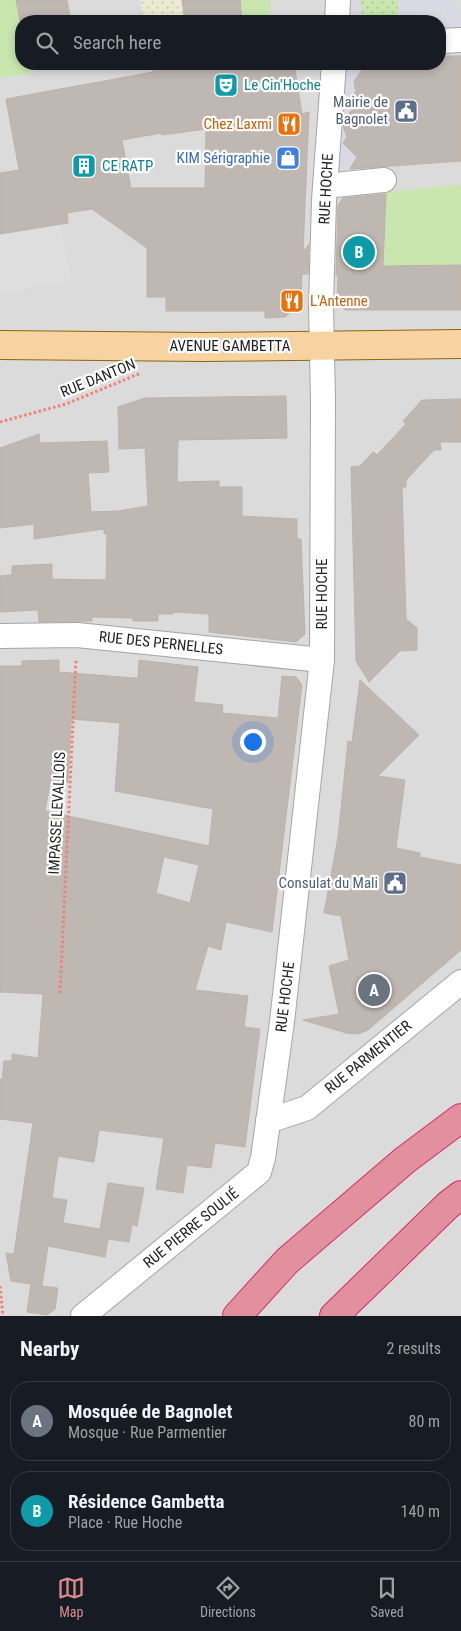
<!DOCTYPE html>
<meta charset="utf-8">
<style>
body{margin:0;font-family:"Roboto Condensed",sans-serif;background:#242831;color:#f1f3f6}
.you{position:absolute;left:252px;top:741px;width:18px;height:18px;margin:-12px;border:4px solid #fff;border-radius:50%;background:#1a73e8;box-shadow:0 0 0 8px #1a73e833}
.badge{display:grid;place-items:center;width:32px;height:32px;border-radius:50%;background:#db8c8c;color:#fff;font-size:16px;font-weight:700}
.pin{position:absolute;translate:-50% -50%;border:2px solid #fff;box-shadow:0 1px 5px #0006}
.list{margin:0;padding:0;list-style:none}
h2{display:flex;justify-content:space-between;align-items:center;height:65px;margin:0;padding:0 20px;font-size:21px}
h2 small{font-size:16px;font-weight:400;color:#9ea1a6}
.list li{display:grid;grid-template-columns:32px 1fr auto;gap:15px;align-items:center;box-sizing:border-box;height:80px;margin:0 10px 10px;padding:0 10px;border:1px solid #363941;border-radius:20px}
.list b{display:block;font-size:19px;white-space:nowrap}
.list p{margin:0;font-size:16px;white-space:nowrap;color:#9ea1a6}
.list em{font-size:16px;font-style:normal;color:#9ea1a6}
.icon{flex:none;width:28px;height:28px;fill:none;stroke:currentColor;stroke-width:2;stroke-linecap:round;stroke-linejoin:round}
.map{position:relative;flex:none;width:461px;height:1316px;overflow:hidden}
.search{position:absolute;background:#171b24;box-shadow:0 2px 8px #0003;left:15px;right:15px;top:15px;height:55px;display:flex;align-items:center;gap:12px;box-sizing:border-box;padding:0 18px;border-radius:20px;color:#9ea1a6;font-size:19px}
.sheet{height:245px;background:#171b24}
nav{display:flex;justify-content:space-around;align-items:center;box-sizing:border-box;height:70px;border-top:1px solid #363941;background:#171b24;font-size:14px;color:#9ea1a6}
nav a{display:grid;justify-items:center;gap:2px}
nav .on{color:#db8c8c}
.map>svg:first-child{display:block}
</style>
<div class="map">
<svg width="461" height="1316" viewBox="0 0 461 1316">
<defs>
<pattern id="farmland-dots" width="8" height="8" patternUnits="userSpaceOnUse" patternTransform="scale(1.25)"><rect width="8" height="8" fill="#eaecd1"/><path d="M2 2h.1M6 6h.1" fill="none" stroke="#c8cab3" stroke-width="1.8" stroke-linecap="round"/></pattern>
<pattern id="grass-dots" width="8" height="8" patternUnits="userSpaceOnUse" patternTransform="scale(1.25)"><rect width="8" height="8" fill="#c8e6ad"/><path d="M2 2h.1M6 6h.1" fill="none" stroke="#abc594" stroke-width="1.8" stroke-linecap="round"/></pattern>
</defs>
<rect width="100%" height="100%" fill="#eeebe4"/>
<path fill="#dcdbdb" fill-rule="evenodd" d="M0,0H461V1316H0ZM21,21H440V64H21Z"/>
<polygon fill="url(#farmland-dots)" points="140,0 181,0 185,21 144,21"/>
<polygon fill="url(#grass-dots)" points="360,0 398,0 398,21 362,21"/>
<g fill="#c8e6ad">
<polygon points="0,0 16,0 21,26 21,64 28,64 30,73 0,78"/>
<polygon points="240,0 270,0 271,18 256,21 242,21"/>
<polygon points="461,185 461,265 411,266 379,273 384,242 386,192"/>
</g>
<g fill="#dedede">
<polygon points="61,224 71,281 0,294 0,234"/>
<polygon points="461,991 461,1000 332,1103"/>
</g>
<g fill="#d9d9e4">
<polygon points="343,0 360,0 363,21 342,21"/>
<polygon points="398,0 456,0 460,20 461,20 461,56 440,56 440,21 429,21 447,18 445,10 419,14 420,21 398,21"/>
<polygon points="341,64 374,64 365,66 354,81 356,92 349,98 353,109 349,113 351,119 343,126 347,137 344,143 361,151 350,169 335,169"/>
</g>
<g fill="#bfb7b1" stroke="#bfb2a8" fill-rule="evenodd">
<polygon points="16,0 67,0 71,21 20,21"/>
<polygon points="182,0 240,0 242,21 185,21"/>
<polygon points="440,56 461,56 461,161 350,169 357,157 343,143 347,137 343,126 351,119 349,113 353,109 349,98 356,92 354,81 365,66 379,64 384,71 395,64 440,64"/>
<path d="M152,64H294L302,114L309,112L303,252L309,244L308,274H302L301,302L285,317L265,318V311H166V297H147V248L92,209L67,213L68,223L0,234V173L19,170L6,99L153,72ZM206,129L205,188H131L122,140L161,133L162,135Z"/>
<polygon points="386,194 383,266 461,265 461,310 345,310 337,302 338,275 336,275 338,205 343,198"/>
<polygon points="286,396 287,438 178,440 177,482 219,481 219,487 242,487 242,516 297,519 297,539 301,539 305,634 296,642 209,632 209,614 173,612 173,614 158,614 158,621 133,621 133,618 92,617 92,621 39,622 38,610 0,612 0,576 12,575 12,566 52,564 52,579 106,580 107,534 104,534 104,529 34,539 34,524 0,528 0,448 39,434 40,443 107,441 109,472 88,473 91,512 118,511 148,506 145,448 119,449 118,407 145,398"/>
<polygon points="461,399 461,442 440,442 441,450 434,450 406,480 406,487 402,487 406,619 417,628 417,650 400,651 369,682 356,661 351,467 360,466 373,452 377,455 406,424 403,421 422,400"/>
<path d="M59,660V672L134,678H138L139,660L198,667L194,702L223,705L222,713L278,718L282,676L296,677L302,685L272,932L226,922L221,950L208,946L195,990L248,996L244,1027L260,1029L245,1147L215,1143L211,1168L187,1165L183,1193L156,1189L164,1138L99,1130L94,1162L58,1156L52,1198L67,1200L63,1223L100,1229L108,1183L144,1188L137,1226L132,1225L129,1242L108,1239L105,1257L48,1246L42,1286L58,1288L55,1309L47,1315L27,1312L31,1284L11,1281L6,1253L14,1254L33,1123L0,1119V1079L2,1080L4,1061H12V1054L38,1058L43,994L0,992V666H22V661ZM71,719L120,723L115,791L213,809L209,846L45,811L51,779L68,782ZM164,857L199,865L190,903L156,893Z"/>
<polygon points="360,680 419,735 378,776 405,780 396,848 420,853 420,857 461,865 461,950 368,1030 358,1034 346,1033 303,1020 339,1014 329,966 349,960 341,916 324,913 338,837 348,741 352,742"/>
</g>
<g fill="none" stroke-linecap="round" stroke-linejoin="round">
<g stroke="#a5a5a5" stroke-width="26">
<g id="minor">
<polyline points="337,21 338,0"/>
<polyline points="440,41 461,40"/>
<polyline points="325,186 384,180"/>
<polyline points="0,636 77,635 322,660"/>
<polyline points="268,1121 307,1108 461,982"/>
<polyline points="83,1316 259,1172 263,1158 282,1022 322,660 323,401 321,305 324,200 334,64"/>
</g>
</g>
<g stroke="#8f6508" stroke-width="30">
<polyline id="major" points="0,345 203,347 461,344"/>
</g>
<g stroke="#d02e63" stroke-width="30">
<g id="highway">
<polyline points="237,1316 287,1261 405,1160 461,1118"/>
<polyline points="334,1316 448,1205 461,1195"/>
</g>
</g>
<g stroke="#f28172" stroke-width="3" stroke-dasharray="2.5 2.5" stroke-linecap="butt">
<polyline points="0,422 66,404 141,373"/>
<polyline points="60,993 76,659"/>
<polyline points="0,1286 3,1316"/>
</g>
<use href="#minor" stroke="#fff" stroke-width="24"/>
<use href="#major" stroke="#f7d3a1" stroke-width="28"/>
<use href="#highway" stroke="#e2909e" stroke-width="28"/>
</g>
<defs>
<g id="theatre-square" transform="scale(1.25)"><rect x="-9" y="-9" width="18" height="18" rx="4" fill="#0f9aa8" stroke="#fff"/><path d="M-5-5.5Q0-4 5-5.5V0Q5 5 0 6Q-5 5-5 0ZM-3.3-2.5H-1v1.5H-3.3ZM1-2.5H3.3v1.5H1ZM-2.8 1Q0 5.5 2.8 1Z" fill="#fff"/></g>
<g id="civic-square" transform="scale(1.25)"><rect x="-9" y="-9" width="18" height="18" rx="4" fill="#5c6f8a" stroke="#fff"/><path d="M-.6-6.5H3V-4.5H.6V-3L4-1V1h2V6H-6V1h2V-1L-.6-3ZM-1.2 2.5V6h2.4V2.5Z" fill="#fff"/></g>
<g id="restaurant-square" transform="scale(1.25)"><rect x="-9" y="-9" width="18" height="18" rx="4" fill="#e8710a" stroke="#fff"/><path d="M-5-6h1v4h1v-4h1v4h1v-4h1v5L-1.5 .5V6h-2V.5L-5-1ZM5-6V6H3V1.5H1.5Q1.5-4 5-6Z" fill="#fff"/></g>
<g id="shop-square" transform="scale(1.25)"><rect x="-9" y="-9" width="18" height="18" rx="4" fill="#3f7fe0" stroke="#fff"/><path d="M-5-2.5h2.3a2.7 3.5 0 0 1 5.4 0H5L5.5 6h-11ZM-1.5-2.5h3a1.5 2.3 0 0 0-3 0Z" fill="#fff"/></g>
<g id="building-square" transform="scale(1.25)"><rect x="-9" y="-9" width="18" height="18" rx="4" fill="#0f9aa8" stroke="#fff"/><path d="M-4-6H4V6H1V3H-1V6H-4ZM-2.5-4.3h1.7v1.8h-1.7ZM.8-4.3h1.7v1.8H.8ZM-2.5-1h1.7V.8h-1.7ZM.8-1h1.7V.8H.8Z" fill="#fff"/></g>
</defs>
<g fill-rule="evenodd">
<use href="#theatre-square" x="226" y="85"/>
<use href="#civic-square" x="406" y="111"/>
<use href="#restaurant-square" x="289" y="124"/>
<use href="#shop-square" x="288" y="158"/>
<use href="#building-square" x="84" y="166"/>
<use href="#restaurant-square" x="292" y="301"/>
<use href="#civic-square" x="395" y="883"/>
</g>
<g text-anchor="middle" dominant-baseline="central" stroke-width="4.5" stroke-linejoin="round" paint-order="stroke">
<g font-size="15" fill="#0d838f" stroke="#fff" text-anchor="start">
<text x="244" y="85">Le Cin'Hoche</text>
<text x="102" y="166">CE RATP</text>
</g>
<g font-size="15" fill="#4e5e75" stroke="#fff" text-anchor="end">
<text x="388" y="102">Mairie de<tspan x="388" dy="17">Bagnolet</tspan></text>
<text x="378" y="883">Consulat du Mali</text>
</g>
<g font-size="15" fill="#c56008" stroke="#fff" text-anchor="end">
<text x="272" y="124">Chez Laxmi</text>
<text x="310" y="301" text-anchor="start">L'Antenne</text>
</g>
<g font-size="15" fill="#366cbe" stroke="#fff" text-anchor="end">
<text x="270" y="158">KIM Sérigraphie</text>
</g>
<g font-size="15" fill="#1e1e1e" stroke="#fff">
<text transform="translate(326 189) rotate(-87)">RUE HOCHE</text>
<text x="230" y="346">AVENUE GAMBETTA</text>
<text transform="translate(98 378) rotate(-22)">RUE DANTON</text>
<text transform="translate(322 594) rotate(-90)">RUE HOCHE</text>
<text transform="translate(161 643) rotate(6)">RUE DES PERNELLES</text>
<text transform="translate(57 813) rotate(-87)">IMPASSE LEVALLOIS</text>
<text transform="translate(285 997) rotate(-83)">RUE HOCHE</text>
<text transform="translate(368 1057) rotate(-39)">RUE PARMENTIER</text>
<text transform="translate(191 1228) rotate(-39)">RUE PIERRE SOULIÉ</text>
</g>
</g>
</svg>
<div class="you"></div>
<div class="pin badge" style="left:374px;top:990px;background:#6b7280">A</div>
<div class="pin badge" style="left:359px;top:252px;background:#0f9aa8">B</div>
<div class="search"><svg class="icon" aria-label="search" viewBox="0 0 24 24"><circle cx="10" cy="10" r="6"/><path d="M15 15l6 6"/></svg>Search here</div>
</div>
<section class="sheet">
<h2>Nearby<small>2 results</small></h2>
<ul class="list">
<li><span class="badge" style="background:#6b7280">A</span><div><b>Mosquée de Bagnolet</b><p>Mosque · Rue Parmentier</p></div><em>80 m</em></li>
<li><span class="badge" style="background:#0f9aa8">B</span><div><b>Résidence Gambetta</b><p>Place · Rue Hoche</p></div><em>140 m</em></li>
</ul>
</section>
<nav>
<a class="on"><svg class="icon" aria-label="map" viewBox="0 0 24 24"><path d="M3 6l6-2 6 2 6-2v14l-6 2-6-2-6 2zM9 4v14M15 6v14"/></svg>Map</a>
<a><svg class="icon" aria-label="directions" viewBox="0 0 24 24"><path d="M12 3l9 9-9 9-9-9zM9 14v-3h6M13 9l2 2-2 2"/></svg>Directions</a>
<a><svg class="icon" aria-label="saved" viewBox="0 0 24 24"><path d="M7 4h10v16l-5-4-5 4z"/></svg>Saved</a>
</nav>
